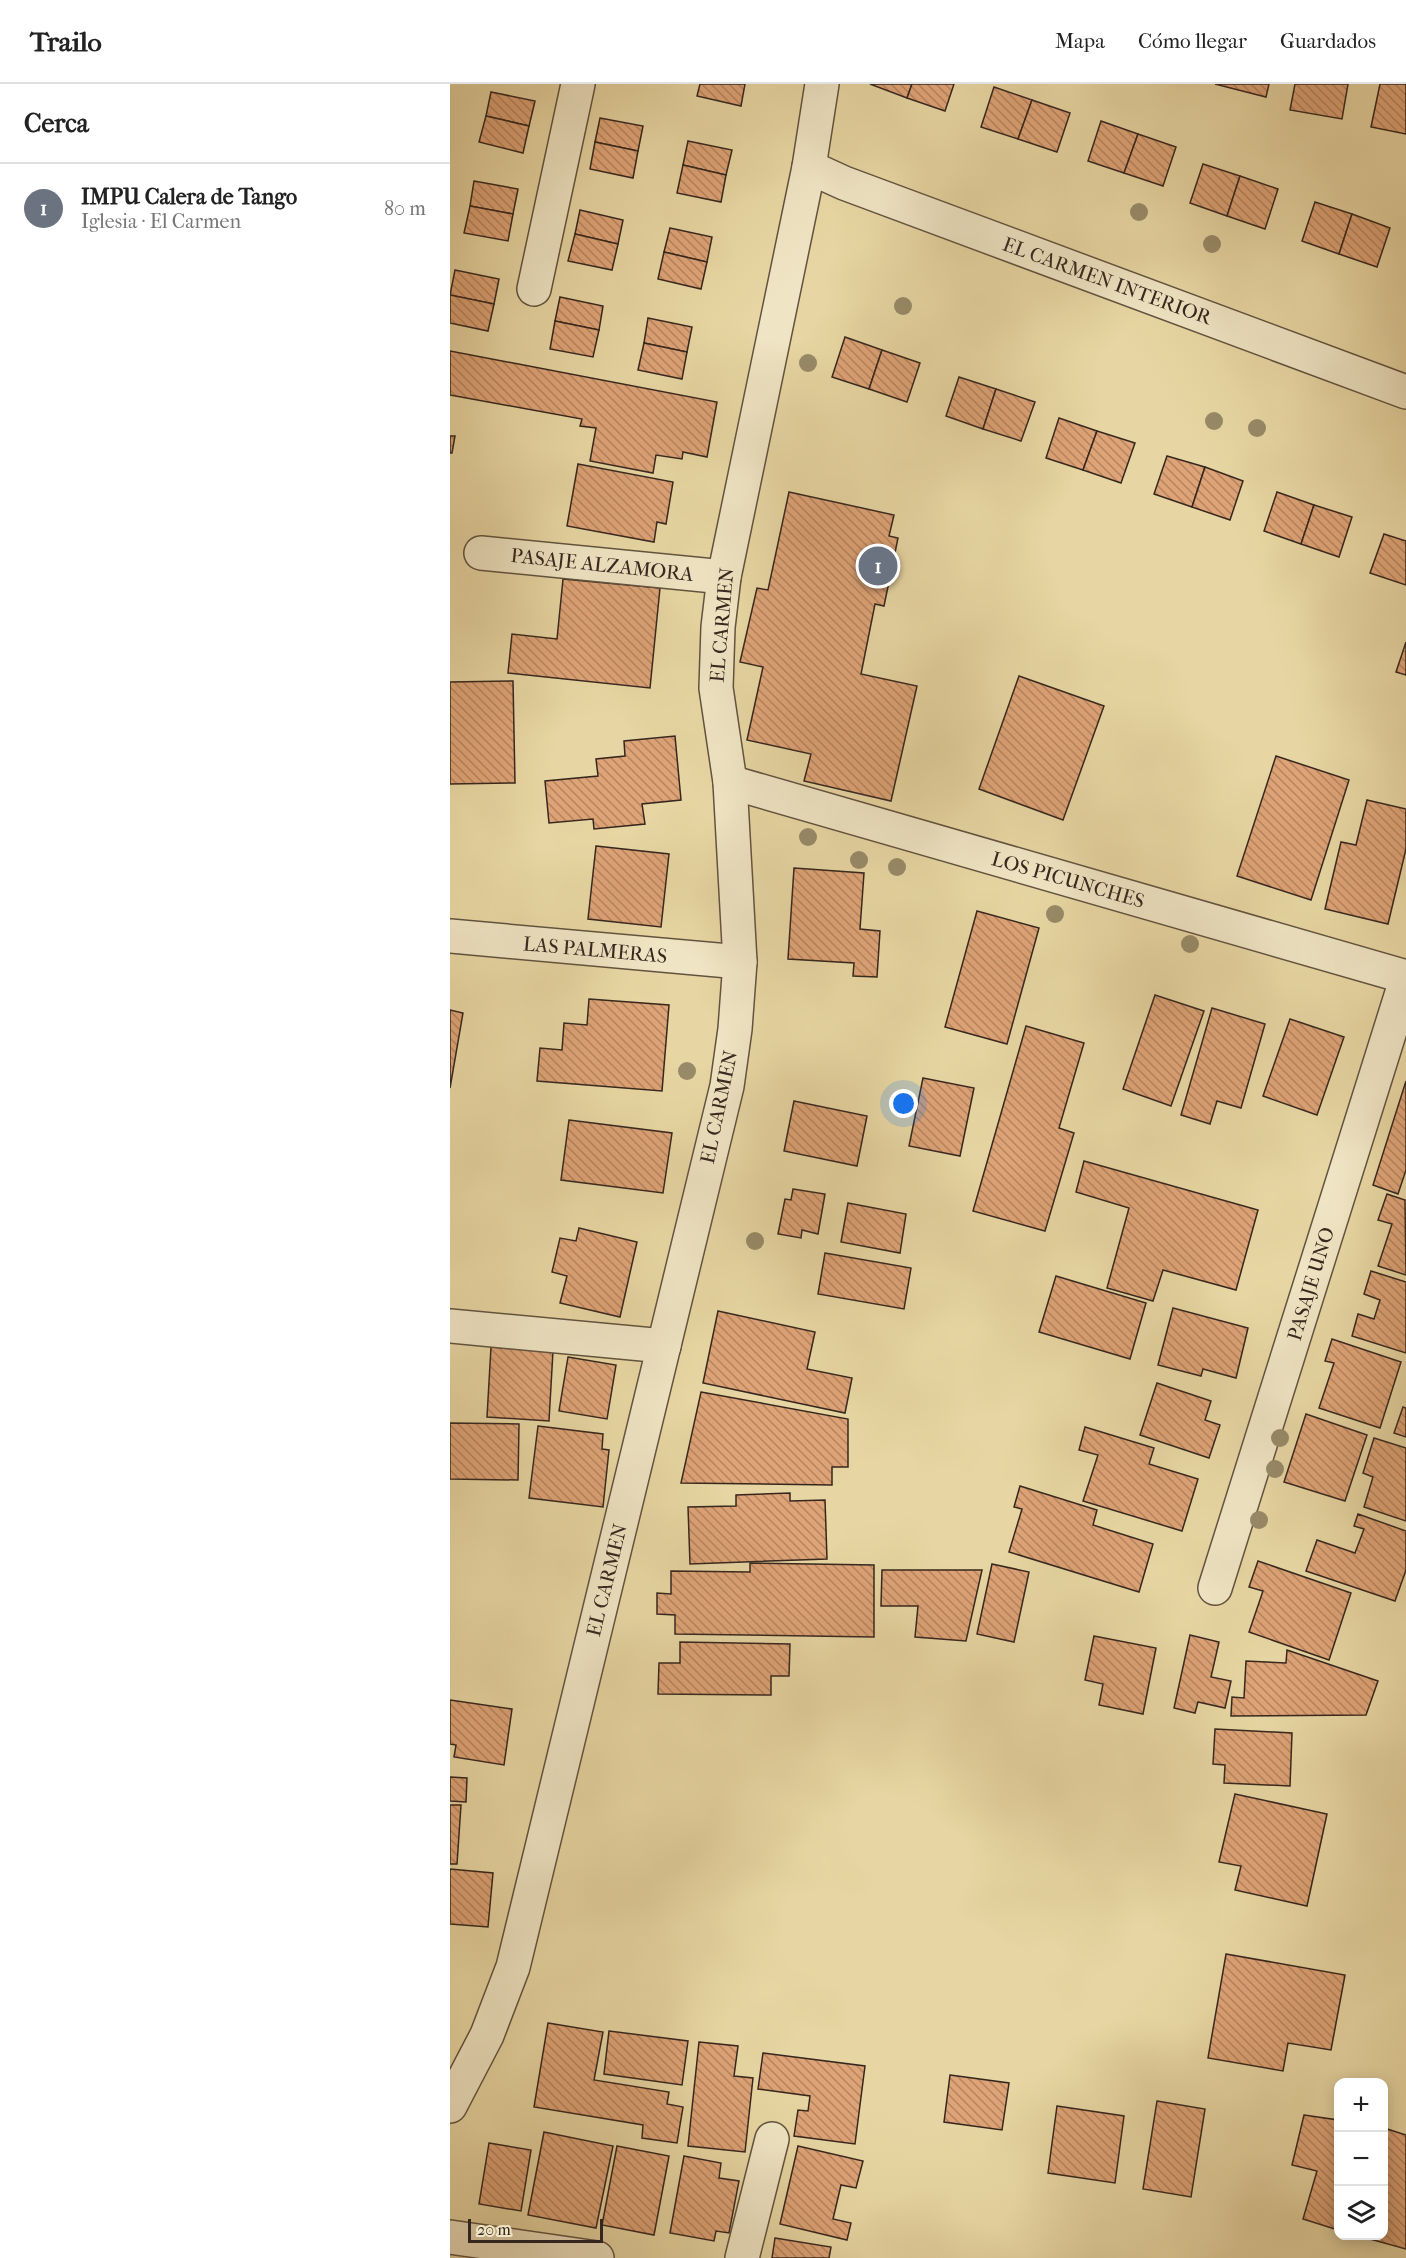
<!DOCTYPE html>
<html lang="es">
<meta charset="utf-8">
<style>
body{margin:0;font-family:"IM FELL French Canon",serif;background:#f6f6f6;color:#222}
.controls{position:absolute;right:18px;bottom:18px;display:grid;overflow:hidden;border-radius:12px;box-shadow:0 3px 15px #0003}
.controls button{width:54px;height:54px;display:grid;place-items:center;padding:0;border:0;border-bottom:2px solid #e0e0e0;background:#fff;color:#222;font:30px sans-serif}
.scale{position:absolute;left:18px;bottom:15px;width:135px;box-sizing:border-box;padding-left:6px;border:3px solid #36271e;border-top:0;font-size:16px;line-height:21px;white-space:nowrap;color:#36271e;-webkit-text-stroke:4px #efe4c3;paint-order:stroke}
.you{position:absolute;left:454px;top:1020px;width:21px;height:21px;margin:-15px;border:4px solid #fff;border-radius:50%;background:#1a73e8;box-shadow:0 0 0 9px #1a73e833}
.badge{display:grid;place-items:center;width:39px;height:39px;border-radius:50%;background:#111827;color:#fff;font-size:20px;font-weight:700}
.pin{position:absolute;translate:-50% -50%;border:3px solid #fff;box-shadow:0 2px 6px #0006}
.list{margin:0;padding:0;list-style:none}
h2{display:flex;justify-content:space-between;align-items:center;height:78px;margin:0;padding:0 24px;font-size:26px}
h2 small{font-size:20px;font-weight:400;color:#767676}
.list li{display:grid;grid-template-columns:39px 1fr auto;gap:18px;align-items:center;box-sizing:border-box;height:90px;padding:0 24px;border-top:2px solid #e0e0e0}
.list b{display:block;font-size:22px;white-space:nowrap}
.list p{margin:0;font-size:20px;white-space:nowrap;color:#767676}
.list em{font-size:20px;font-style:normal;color:#767676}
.icon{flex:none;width:33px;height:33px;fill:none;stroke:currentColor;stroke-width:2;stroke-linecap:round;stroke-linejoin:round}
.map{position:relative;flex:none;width:956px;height:2174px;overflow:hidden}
header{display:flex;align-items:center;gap:36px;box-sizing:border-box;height:84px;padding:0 30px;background:#fff;border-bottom:2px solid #e0e0e0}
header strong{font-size:28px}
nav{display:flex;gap:33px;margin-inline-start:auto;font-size:21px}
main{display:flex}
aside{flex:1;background:#fff}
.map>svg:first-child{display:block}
</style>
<header>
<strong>Trailo</strong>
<nav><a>Mapa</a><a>Cómo llegar</a><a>Guardados</a></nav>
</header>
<main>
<aside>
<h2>Cerca<small></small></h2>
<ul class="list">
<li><span class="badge" style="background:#6b7280">1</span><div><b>IMPU Calera de Tango</b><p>Iglesia · El Carmen</p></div><em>80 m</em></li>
</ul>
</aside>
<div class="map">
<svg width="956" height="2174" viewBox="0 0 956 2174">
<defs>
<pattern id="building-back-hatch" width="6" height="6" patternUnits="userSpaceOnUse" patternTransform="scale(1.5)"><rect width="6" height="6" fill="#dea376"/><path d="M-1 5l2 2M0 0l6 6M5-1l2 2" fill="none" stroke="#b58560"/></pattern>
</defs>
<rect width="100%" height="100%" fill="#e7d6a3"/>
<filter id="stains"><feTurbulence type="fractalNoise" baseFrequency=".00333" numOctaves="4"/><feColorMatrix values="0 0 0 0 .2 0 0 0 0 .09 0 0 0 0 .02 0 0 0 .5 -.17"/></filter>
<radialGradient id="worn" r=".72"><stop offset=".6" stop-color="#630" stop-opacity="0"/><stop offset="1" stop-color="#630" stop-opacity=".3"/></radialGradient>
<g fill="url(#building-back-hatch)" stroke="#36271e" stroke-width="1.5">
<polygon points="250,0 295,0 291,22 247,12"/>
<polygon points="420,0 462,0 457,14"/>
<polygon points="462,0 504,0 495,27 457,14"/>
<polygon points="765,0 819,0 816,13"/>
<polygon points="845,0 898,0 892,35 840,26"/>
<polygon points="930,0 956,0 956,50 921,43"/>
<polygon points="544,3 582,16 568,55 531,43"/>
<polygon points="41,8 85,17 79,42 36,32"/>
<polygon points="582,16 620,29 607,68 568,55"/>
<polygon points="36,32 79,42 73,69 29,58"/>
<polygon points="150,34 193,42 188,67 145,58"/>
<polygon points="651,37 688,50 674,89 638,77"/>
<polygon points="688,50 726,63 713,102 674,89"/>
<polygon points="238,57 282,66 276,91 233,81"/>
<polygon points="145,58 188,67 183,94 140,85"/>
<polygon points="753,80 790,92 777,132 740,119"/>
<polygon points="233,81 276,91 271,118 227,109"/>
<polygon points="790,92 828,105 815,145 777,132"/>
<polygon points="24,97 68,105 63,130 20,122"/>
<polygon points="865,118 902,130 889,170 852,157"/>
<polygon points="20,122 63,130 58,157 14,149"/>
<polygon points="130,126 173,136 168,160 125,150"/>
<polygon points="902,130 940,144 927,183 889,170"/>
<polygon points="220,144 262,153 257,178 214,168"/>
<polygon points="125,150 168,160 162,186 118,177"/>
<polygon points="214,168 257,178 251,205 208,195"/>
<polygon points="5,186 49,195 44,220 0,211"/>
<polygon points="0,211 44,220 38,247 0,239"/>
<polygon points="110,213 153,222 149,246 105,237"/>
<polygon points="198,234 242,243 237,268 194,259"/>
<polygon points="105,237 149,246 143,273 100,265"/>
<polygon points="395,253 432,266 419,305 382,293"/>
<polygon points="194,259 237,268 232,295 188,286"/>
<polygon points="432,266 470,279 457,318 419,305"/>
<polygon points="0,267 267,318 257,373 233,368 232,375 206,371 203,389 140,377 146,344 130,342 132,335 0,311"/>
<polygon points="509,293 546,305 533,345 496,332"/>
<polygon points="546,305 585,318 571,357 533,345"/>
<polygon points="609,334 647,347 633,386 596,374"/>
<polygon points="647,347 685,359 671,399 633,386"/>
<polygon points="0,352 5,352 2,369 0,369"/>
<polygon points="717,372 755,383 742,423 704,410"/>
<polygon points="128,380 223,398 216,440 207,438 204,458 117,442"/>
<polygon points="755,383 793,397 780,436 742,423"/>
<polygon points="339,408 444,431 439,452 448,454 434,522 425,520 411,590 467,602 441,717 354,697 361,670 297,656 313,583 290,578 307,504 318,506"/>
<polygon points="827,408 864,421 851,460 814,447"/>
<polygon points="864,421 902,433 889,473 851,460"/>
<polygon points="934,450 956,457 956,501 920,489"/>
<polygon points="113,495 210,504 200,604 58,589 62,550 107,555"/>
<polygon points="956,558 956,591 946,588"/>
<polygon points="569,592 654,622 613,736 529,705"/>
<polygon points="63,597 65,699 0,700 0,598"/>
<polygon points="225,652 231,716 192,720 195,740 144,745 143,735 99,739 95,697 148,692 146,675 175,672 174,657"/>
<polygon points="826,672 899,696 861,816 787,792"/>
<polygon points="917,716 956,725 956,765 938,840 875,825 891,758 906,761"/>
<polygon points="146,762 219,770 211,843 138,835"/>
<polygon points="344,784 414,789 410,845 430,847 427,893 403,892 404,879 338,875"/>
<polygon points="527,827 589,844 557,960 495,943"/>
<polygon points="705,911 754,927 721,1022 673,1005"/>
<polygon points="139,915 219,921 212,1007 87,997 90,964 112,966 114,939 137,941"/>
<polygon points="762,924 815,940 791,1024 767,1017 760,1040 731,1031"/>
<polygon points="0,926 13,929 0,1004"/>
<polygon points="840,935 894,953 867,1031 813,1012"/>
<polygon points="576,942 634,959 609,1044 624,1049 595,1147 523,1127"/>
<polygon points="473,994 524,1004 510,1072 459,1062"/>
<polygon points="956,997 956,1086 948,1110 923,1101"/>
<polygon points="344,1017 417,1032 407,1082 334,1067"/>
<polygon points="119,1036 222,1049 213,1109 111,1096"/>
<polygon points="634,1077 808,1126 786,1206 713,1186 703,1217 657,1204 679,1124 626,1108"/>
<polygon points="343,1105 375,1110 368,1150 352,1146 351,1154 328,1150 335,1115 341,1116"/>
<polygon points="937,1110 955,1116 956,1191 928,1182 942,1140 928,1136"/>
<polygon points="398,1119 456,1130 450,1169 391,1158"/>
<polygon points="129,1144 187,1158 170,1233 110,1219 117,1192 102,1188 110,1154 126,1157"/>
<polygon points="375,1169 461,1184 454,1225 368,1210"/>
<polygon points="921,1187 956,1198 956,1269 902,1252 908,1230 924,1235 930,1216 914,1210"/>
<polygon points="606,1192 696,1219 680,1275 589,1248"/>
<polygon points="723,1224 798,1244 786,1294 753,1285 751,1292 708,1281"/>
<polygon points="268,1227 365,1248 357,1285 402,1294 395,1329 253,1299"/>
<polygon points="882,1255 951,1278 930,1344 869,1324 884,1279 875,1277"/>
<polygon points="41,1263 103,1267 99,1337 37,1333"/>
<polygon points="118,1273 166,1281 157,1335 109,1327"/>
<polygon points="707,1299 761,1317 755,1336 770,1341 759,1374 690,1351"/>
<polygon points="251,1308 398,1335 398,1383 382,1383 382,1401 231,1399"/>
<polygon points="953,1323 956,1324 956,1353 944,1349"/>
<polygon points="856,1330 917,1351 895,1417 834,1398"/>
<polygon points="0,1339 69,1340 68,1396 0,1395"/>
<polygon points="88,1342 153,1350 152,1365 159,1366 153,1423 79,1414"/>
<polygon points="635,1343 704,1364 699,1380 748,1395 732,1447 633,1417 648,1371 629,1366"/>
<polygon points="924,1354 956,1364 956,1437 914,1423 923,1393 913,1389"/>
<polygon points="570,1402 647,1426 643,1441 703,1460 689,1508 559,1468 572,1425 564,1423"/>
<polygon points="340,1409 340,1417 375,1416 377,1475 240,1480 238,1423 286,1422 286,1411"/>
<polygon points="908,1430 956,1447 956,1486 945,1517 856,1487 867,1456 905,1469 914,1445 904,1442"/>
<polygon points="808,1477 901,1509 879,1576 799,1548 813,1507 799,1503"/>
<polygon points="300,1479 424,1481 424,1553 225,1550 225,1531 207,1530 207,1509 221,1510 221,1487 300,1488"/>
<polygon points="542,1480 579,1488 564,1558 527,1550"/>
<polygon points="432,1486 532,1486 516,1557 465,1553 468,1522 431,1522"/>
<polygon points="740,1551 769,1558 761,1593 781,1597 775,1624 748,1618 745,1629 724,1624"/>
<polygon points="644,1552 706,1564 693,1630 649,1621 653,1600 635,1596"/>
<polygon points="230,1558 340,1560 339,1592 321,1592 321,1611 208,1610 209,1579 230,1579"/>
<polygon points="837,1566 928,1597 916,1631 781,1632 782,1613 794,1614 796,1577 836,1579"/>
<polygon points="0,1616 62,1625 54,1681 4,1673 6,1661 0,1660"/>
<polygon points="765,1645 842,1649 840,1702 774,1699 775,1681 763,1680"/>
<polygon points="0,1693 17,1694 16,1718 0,1717"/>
<polygon points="785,1710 877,1730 857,1822 785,1806 791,1782 769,1778"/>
<polygon points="0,1721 11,1721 7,1780 0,1780"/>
<polygon points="0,1785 43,1789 38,1843 0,1840"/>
<polygon points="776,1870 895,1891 881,1966 838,1959 833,1987 758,1974"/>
<polygon points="98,1939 153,1948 144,1996 219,2008 217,2020 233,2023 227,2059 192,2054 193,2041 84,2023"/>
<polygon points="159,1947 238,1957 232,2001 154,1990"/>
<polygon points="249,1958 288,1962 284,1992 303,1994 295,2068 238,2062"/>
<polygon points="313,1969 415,1982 405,2060 344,2052 348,2026 358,2027 360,2012 308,2005"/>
<polygon points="500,1991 559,1999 552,2046 494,2038"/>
<polygon points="707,2017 755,2025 741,2113 693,2105"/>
<polygon points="607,2022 674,2032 665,2099 598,2089"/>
<polygon points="854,2031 888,2036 888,2146 853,2135 867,2087 842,2081"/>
<polygon points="934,2044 956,2051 956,2165 909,2152 934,2152"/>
<polygon points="94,2048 163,2062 146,2144 78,2131"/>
<polygon points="39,2059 81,2066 71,2127 29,2120"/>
<polygon points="167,2062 219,2072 204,2151 152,2141"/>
<polygon points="348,2062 413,2077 406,2104 391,2101 383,2135 401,2139 397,2156 330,2140"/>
<polygon points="234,2072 271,2079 269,2094 289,2097 279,2149 266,2147 264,2157 220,2149"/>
<polygon points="325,2154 381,2163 379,2174 322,2174"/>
</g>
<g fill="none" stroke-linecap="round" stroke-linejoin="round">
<g stroke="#62533f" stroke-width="36">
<g id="minor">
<polyline points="359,83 394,99 956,308"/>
<polyline points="84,205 128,0"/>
<polyline points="31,469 274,493"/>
<polyline points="280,698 956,893"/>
<polyline points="0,852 290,878"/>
<polyline points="0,1242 214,1262"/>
<polyline points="765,1504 956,896"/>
<polyline points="0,2022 37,1951 63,1883 277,1002 285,945 290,878 280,698 266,604 268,543 274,493 359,83 372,0"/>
<polyline points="0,2153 147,2174"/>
<polyline points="292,2174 322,2055"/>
</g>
</g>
<use href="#minor" stroke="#efe4c3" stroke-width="33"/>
</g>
<g fill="#988a68">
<circle cx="689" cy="128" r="9"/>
<circle cx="762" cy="160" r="9"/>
<circle cx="453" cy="222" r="9"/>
<circle cx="358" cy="279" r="9"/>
<circle cx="764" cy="337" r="9"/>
<circle cx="807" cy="344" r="9"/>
<circle cx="358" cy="753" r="9"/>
<circle cx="409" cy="776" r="9"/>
<circle cx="447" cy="783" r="9"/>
<circle cx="605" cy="830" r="9"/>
<circle cx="740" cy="860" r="9"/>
<circle cx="237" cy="987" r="9"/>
<circle cx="305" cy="1157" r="9"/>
<circle cx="830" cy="1354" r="9"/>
<circle cx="825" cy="1385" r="9"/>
<circle cx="809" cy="1436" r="9"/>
</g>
<g text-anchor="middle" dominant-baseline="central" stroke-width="5" stroke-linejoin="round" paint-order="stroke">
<g font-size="20" fill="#36271e" stroke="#efe4c3">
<text transform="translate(657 197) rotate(20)">EL CARMEN INTERIOR</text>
<text transform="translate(152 481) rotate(6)">PASAJE ALZAMORA</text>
<text transform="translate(272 541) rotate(-85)">EL CARMEN</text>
<text transform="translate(618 796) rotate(16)">LOS PICUNCHES</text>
<text transform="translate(145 866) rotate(5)">LAS PALMERAS</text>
<text transform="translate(269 1023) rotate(-78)">EL CARMEN</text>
<text transform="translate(861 1200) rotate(-73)">PASAJE UNO</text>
<text transform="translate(157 1496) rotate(-76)">EL CARMEN</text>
</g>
</g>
<rect width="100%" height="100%" filter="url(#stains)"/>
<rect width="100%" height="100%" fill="url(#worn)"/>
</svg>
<div class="controls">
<button>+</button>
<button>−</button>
<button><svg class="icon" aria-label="layers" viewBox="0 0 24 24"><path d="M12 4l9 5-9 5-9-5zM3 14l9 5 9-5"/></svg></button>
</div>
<div class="scale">20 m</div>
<div class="you"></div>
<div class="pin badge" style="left:428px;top:482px;background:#6b7280">1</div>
</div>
</main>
